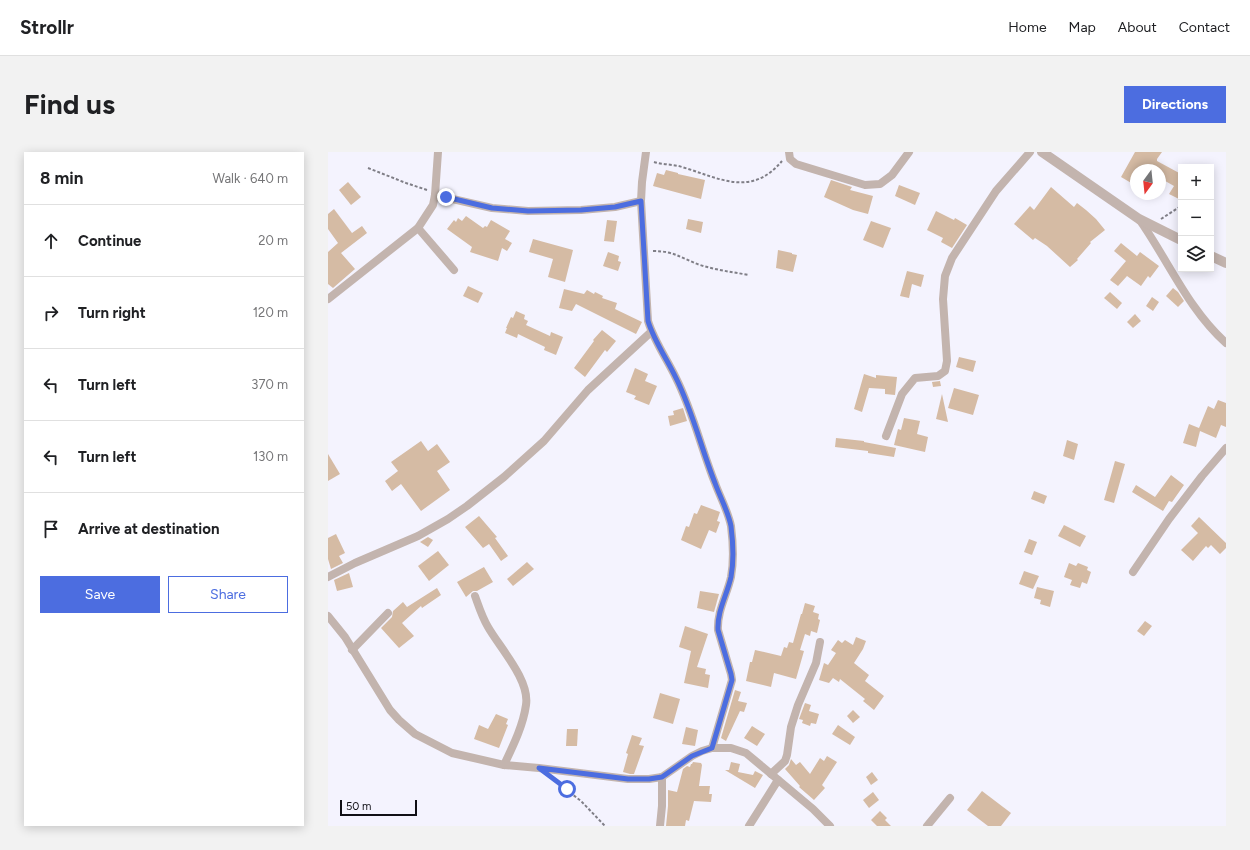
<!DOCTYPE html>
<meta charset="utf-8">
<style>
body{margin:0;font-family:Figtree,sans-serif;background:#f2f2f2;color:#202124}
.controls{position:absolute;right:12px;top:12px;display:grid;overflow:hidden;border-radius:0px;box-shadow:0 2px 10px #0003}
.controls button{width:36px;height:36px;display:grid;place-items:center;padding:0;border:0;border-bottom:1px solid #e0e0e0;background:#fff;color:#202124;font:20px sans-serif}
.compass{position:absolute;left:802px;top:12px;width:36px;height:36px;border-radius:50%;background:#fff;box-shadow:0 2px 10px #0003;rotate:195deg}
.scale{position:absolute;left:12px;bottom:10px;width:77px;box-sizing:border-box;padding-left:4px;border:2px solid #100f15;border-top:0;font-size:11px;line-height:14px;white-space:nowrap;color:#100f15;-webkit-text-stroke:3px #f4f3fe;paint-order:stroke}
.stop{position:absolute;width:12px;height:12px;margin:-9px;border:3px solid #4c6de0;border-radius:50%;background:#fff}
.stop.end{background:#4c6de0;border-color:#fff;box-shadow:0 1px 4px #0008}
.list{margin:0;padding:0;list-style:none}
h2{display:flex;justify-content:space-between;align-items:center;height:52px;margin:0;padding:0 16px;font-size:17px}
h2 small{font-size:13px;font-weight:400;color:#757577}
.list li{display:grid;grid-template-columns:26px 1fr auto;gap:12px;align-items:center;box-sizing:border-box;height:72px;padding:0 16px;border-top:1px solid #e0e0e0}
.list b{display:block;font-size:15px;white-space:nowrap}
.list em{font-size:13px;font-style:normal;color:#757577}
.actions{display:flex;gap:8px;padding:12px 16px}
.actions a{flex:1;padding:9px 0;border:1px solid #4c6de0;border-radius:0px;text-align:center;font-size:14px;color:#4c6de0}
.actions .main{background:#4c6de0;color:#fff}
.icon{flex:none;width:22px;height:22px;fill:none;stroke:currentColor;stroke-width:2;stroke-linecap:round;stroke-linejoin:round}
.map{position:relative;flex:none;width:898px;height:674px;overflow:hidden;border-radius:0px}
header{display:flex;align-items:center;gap:24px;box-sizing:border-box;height:56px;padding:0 20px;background:#fff;border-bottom:1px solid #e0e0e0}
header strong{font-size:19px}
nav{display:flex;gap:22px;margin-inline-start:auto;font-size:14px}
.intro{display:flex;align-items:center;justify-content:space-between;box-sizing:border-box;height:96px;padding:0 24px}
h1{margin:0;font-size:28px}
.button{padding:10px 18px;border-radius:0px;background:#4c6de0;color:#fff;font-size:14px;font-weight:700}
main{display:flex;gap:24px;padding:0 24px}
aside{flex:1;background:#fff;border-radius:0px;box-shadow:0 2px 10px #0003}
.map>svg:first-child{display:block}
</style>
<header>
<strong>Strollr</strong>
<nav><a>Home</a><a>Map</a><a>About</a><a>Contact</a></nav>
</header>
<div class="intro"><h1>Find us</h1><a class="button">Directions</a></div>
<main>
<aside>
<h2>8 min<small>Walk · 640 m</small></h2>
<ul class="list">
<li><svg class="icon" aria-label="ahead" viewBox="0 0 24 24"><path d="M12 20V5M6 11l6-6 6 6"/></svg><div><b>Continue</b></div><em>20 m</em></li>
<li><svg class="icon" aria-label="right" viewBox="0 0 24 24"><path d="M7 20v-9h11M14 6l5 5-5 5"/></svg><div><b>Turn right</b></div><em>120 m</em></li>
<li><svg class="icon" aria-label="left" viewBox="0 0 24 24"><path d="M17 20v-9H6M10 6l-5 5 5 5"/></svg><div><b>Turn left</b></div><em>370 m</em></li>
<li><svg class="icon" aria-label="left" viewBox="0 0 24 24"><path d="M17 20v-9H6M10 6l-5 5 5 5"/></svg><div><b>Turn left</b></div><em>130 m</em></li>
<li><svg class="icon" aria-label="arrive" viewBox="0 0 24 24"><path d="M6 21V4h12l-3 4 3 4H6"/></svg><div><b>Arrive at destination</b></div></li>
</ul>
<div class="actions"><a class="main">Save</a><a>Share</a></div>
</aside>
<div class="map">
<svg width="898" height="674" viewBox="0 0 898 674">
<rect width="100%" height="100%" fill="#f4f3fe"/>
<g fill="#d5bba4">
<polygon points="807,0 834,0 829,7 829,9 853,22 853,48 841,42 846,34 832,26 832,18 808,18 808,27 805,32 793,25"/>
<polygon points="338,18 350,21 350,22 377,28 373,47 325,34 329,21 336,23"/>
<polygon points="503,28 524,35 522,38 545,44 540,62 525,58 496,45"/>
<polygon points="20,30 33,45 23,53 11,38"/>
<polygon points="571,33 592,41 587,53 567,44"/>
<polygon points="723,35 746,55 749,51 758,58 768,67 777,78 762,90 763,91 749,107 750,108 742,115 719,94 707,86 705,88 686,72 702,54 706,58"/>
<polygon points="6,57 24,81 34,74 39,81 13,101 27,117 5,136 0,132 0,100 10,91 0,77 0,62"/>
<polygon points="608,59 626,68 627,66 639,73 624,96 613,90 615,86 599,78"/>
<polygon points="138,64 155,76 157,74 159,75 163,68 182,79 177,87 184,91 179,99 174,96 170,109 142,100 144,95 119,77 126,68 128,70 130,66 134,69"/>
<polygon points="360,67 375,70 373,81 358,77"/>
<polygon points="279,68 289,69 286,90 276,89"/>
<polygon points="543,69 563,76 555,96 535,88"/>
<polygon points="205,87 245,98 237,130 220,125 225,107 201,100"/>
<polygon points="793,91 809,104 812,100 831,114 822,126 820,124 813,134 799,124 790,134 782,128 798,109 786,99"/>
<polygon points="450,98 464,101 464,102 469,103 465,120 448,116"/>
<polygon points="280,100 291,104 290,109 293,110 290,119 275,114"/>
<polygon points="579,119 596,123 593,135 584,132 581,146 572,144"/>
<polygon points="140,134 155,141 150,151 135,144"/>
<polygon points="845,136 850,140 856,149 850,155 838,144"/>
<polygon points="236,137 256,142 259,138 266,142 267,140 275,144 274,146 289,151 287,157 314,170 308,182 248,152 244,159 231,156"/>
<polygon points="782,140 794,151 789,157 776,146"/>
<polygon points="824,145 831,150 825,159 818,154"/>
<polygon points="188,159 197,163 196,167 200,169 198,173 222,184 223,180 235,185 228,203 216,198 217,195 190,182 189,186 177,181 179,176 178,176 183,165 185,166"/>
<polygon points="807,162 813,169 805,176 799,170"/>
<polygon points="274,178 288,189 279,200 277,198 257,225 246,216 266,189 265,188"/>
<polygon points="631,205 648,209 645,220 628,215"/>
<polygon points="307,216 320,222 317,229 329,234 321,253 306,247 308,244 298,240"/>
<polygon points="536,222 548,226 548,223 569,225 567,243 557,242 557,237 541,236 534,260 526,257"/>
<polygon points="612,229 613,234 605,235 604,230"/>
<polygon points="626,236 651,243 645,263 620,256"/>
<polygon points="614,242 620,270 608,267"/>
<polygon points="890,248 898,251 898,275 893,273 888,286 872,279 868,295 855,291 861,272 871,276 880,254 886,257"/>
<polygon points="355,256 359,269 342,274 340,264 346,263 345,259"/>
<polygon points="576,266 592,269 589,282 600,285 597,300 566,293 570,277 573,278"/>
<polygon points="508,286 536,289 536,290 568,296 566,305 540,301 540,299 507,295"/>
<polygon points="739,288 750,292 746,308 735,304"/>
<polygon points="93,289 100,299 109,292 122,310 109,319 122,338 93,359 73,332 64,339 57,329 70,319 63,310"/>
<polygon points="0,302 12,322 0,329"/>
<polygon points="787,309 797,312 786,351 776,348"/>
<polygon points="843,323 856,333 844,350 841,349 835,359 804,340 808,333 827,345"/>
<polygon points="706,339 719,344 716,352 703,347"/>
<polygon points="373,353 392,360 389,369 392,370 388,381 381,378 373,397 353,388 358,374 361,375 366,361 369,362"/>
<polygon points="151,364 169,385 167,386 180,404 173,409 161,392 155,396 137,375"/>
<polygon points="871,365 898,391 898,396 892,402 883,393 880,396 878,394 865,409 853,398 870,381 863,374"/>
<polygon points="736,373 758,384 752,395 730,384"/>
<polygon points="8,382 17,401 11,404 15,411 3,417 0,407 0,386"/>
<polygon points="100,385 105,388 100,395 92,390"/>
<polygon points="701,387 709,390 704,403 696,400"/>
<polygon points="110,399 121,413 101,429 90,414"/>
<polygon points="199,410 206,417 185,434 179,427"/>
<polygon points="741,411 748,414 750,411 760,415 759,418 763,420 759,432 754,430 752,436 742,433 744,428 736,425"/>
<polygon points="156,415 165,430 149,439 145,439 138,445 129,430"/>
<polygon points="696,419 711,424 705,437 691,432"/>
<polygon points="21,421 25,435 9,439 6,428"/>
<polygon points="709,435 726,439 722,455 712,452 713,448 706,446"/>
<polygon points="109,436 113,443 94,456 93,454 74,471 86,484 71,496 53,476 64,465 65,459 75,450 79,455"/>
<polygon points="372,439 391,442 386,460 369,456"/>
<polygon points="477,451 487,454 485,460 491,462 490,467 492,468 489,481 483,479 482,484 477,482 472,498 476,499 468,527 446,521 443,535 418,529 422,510 424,510 427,498 453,504 456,495 459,496 461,490 465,491 473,462 474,462"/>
<polygon points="817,469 824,474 816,484 809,479"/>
<polygon points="357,474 380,482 369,515 378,517 377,522 382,523 380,536 356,531 363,499 351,495"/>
<polygon points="528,485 538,489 535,497 526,511 541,523 537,529 556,544 546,558 535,549 537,547 512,527 511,530 505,526 501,531 491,528 496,511 500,513 508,501 503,498 510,488 514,491 517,488 525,493"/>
<polygon points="407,538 413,540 410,549 419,551 416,560 412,559 398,589 393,586"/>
<polygon points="332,541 352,547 345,572 325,566"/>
<polygon points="477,551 483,553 481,559 491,562 488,572 483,571 482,574 474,571 475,568 471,567"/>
<polygon points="525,558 532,565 525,571 519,564"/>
<polygon points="168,562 180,567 178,572 180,573 171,596 146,587 151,573 160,577"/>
<polygon points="510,573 527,585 522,593 504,582"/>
<polygon points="424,574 437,582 429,594 416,586"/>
<polygon points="358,575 370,578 367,594 354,592"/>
<polygon points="239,577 250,577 249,594 238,594"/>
<polygon points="304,583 314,586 311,593 316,594 306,622 302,622 295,620 300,602 298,601"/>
<polygon points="499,604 509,610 494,633 497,636 486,648 471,635 472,634 457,617 461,613 463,607 468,613 472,610 482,622 492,606 496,609"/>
<polygon points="365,610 373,611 374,613 371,634 382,634 381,642 384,642 383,650 366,649 361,669 358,668 357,674 338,674 340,654 340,638 349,640 355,617 359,614 362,615 363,612 364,612"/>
<polygon points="403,610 412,612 410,620 425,623 427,619 435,623 427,636 397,618 401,618"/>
<polygon points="544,620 550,628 543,633 538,625"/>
<polygon points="654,639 683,661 673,674 660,674 639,658"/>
<polygon points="545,640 551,648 541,656 535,648"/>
<polygon points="552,659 559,666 557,668 563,674 549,674 543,668"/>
</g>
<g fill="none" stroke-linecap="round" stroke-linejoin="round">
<g stroke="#7f7e86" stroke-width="2" stroke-dasharray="3 2" stroke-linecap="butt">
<path d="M326,10C335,13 345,12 354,15C391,26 423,46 454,9"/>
<polyline points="40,16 78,31 99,38"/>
<polyline points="833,67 853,54"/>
<path d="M325,99C346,99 353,106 372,113C388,118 404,120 421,123"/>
<polyline points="226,628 253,649 277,674"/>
</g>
<g stroke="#c3b4ae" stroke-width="8">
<path d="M318,0L314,30L313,49L320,169C326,189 339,207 348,226C365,260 373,296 387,331C392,345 400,359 403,374C405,390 406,409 403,425C399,443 389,459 390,478L403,522L404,528L384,596"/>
<polyline points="461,0 462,7 468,12 537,33 552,32 564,23 581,0"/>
<polyline points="107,43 164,56 200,59 253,58 287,55 313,49"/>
<path d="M811,67C840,108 860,157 898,191"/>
<polyline points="90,76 126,118"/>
<polyline points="0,147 90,76 105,53 107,43 110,0"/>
<polyline points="558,284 574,242 587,226 610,224 617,219 619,209 615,147 617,124 624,106 668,39 702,0"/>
<polyline points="805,420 841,367 874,324 898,296"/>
<polyline points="0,425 27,411 90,384 120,367 139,354 176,325 216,289 260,238 323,180"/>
<path d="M147,444C151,455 154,465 160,475C172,496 202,528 198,553C195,574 185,594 176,613"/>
<polyline points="0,464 17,485 62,558 71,568 87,582 124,601 176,613 211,616 300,627 321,627 334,625 364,604 374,599 384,596 403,596 418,601 485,657 502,674"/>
<polyline points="24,498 60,461"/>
<polyline points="443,622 457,609 459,603 463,575 470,553 488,511 492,490"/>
<polyline points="332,674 334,654 334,625"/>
<polyline points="421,674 450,628"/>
<polyline points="599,674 622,646"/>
</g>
<g stroke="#c3b4ae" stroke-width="10">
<polyline points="714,0 811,67 853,88"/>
<polyline points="883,104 898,111"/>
</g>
</g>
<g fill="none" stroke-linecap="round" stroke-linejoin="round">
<path stroke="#4c6de0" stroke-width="5" d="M118,45L164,56L200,59L253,58L287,55L313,49L320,169C326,189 339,207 348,226C365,260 373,296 387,331C392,345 400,359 403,374C405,390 406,409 403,425C399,443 389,459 390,478L403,522L404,528L384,596L364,604L334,625L321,627H300L211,616L239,637"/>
</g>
</svg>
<div class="controls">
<button>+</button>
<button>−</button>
<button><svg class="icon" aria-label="layers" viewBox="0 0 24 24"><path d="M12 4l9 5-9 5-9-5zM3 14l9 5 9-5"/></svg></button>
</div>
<svg class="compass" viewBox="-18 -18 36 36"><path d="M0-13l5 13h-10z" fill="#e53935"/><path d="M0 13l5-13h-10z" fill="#757577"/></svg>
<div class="scale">50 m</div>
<div class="stop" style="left:239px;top:637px"></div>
<div class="stop end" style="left:118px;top:45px"></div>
</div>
</main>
